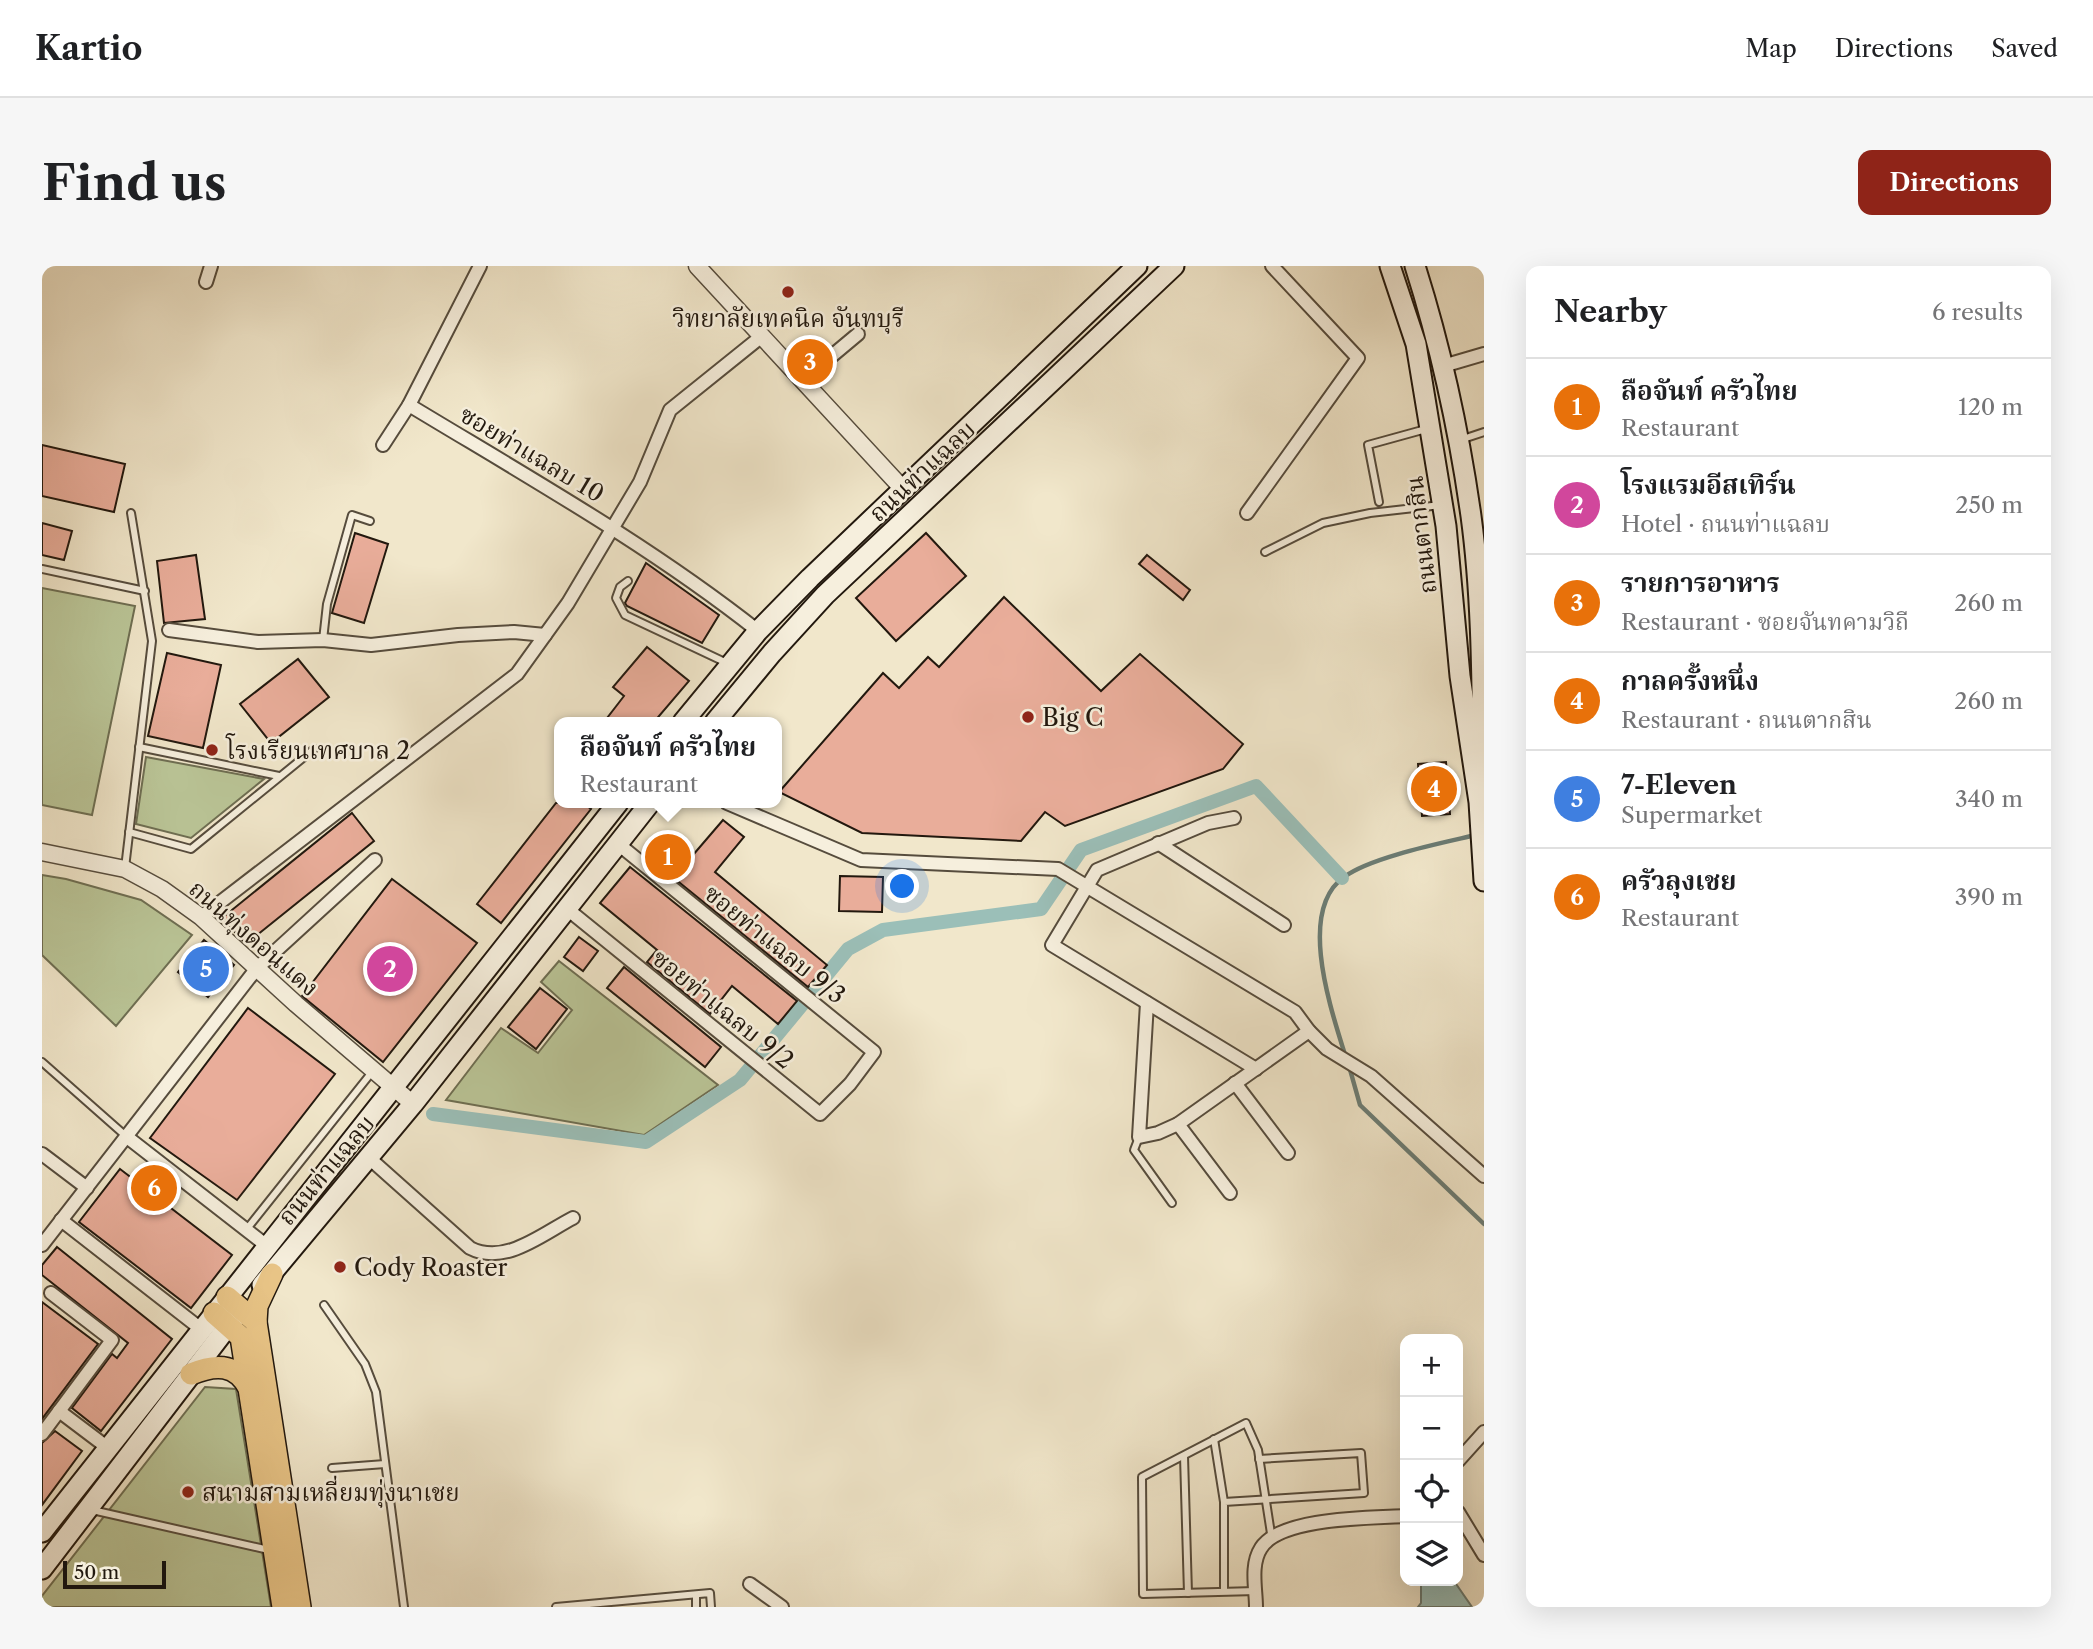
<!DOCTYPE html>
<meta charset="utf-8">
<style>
body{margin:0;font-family:"Libre Caslon Text","Noto Serif Thai",serif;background:#f6f6f6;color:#202124}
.controls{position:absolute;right:21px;bottom:21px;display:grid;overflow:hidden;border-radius:14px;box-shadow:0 7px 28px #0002}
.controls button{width:63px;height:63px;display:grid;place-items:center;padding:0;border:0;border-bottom:2px solid #e0e0e0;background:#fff;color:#202124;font:35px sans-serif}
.scale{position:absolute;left:21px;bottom:18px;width:103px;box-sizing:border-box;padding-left:7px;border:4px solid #22180e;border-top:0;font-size:19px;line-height:24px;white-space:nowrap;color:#22180e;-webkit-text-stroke:5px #f6efdd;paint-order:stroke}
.you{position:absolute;left:861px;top:621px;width:24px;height:24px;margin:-18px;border:5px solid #fff;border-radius:50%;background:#1a73e8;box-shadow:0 0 0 10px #1a73e833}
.badge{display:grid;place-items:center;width:46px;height:46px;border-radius:50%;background:#8f2418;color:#fff;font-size:23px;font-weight:700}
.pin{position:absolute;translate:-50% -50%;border:4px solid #fff;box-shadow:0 2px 7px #0006}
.popup{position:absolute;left:512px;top:451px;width:228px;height:91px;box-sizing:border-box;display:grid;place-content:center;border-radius:14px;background:#fff;filter:drop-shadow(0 2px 5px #0005);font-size:23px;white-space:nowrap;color:#757577}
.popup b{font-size:26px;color:#202124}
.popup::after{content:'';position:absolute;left:50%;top:100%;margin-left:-14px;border:14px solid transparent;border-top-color:#fff}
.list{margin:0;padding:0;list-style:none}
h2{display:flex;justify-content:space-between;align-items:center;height:91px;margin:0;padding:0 28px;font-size:30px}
h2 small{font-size:23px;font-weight:400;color:#757577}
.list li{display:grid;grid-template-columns:46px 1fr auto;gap:21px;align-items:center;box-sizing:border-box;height:98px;padding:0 28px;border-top:2px solid #e0e0e0}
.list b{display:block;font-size:26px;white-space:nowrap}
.list p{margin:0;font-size:23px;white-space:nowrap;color:#757577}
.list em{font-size:23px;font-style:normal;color:#757577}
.icon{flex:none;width:38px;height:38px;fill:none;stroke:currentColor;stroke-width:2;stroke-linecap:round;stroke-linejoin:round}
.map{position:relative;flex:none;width:1442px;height:1341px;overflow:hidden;border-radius:14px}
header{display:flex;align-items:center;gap:42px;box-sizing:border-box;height:98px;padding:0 35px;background:#fff;border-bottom:2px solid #e0e0e0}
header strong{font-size:33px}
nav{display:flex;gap:38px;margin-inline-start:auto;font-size:24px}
.intro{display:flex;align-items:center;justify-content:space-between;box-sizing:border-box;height:168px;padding:0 42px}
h1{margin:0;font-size:49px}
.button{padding:18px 32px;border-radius:14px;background:#8f2418;color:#fff;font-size:24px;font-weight:700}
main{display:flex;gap:42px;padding:0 42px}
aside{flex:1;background:#fff;border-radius:14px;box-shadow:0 7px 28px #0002}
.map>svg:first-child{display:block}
</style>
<header>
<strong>Kartio</strong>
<nav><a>Map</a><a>Directions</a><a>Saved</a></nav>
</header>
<div class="intro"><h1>Find us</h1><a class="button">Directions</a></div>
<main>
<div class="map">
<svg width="1442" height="1341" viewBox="0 0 1442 1341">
<rect width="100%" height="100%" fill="#f1e7cb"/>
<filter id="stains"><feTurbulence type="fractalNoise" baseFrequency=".00286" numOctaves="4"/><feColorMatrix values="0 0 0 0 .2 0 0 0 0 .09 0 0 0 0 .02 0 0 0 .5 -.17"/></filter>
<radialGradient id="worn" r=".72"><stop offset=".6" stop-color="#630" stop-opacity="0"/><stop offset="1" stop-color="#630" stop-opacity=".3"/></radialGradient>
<g fill="#bac597" stroke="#6e6e52" stroke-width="2">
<polygon points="0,322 93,340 50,549 0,539"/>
<polygon points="104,491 222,513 149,572 94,558"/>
<polygon points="0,609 24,613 99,634 150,669 74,760 0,689"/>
<polygon points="517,695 676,819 602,869 404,834 459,762 496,787 530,744 499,716"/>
<polygon points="163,1121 194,1123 229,1341 0,1341 0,1330"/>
</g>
<polygon fill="#9bbfb8" stroke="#6b7c74" stroke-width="2" points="1379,1315 1412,1315 1430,1341 1376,1341 1379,1337"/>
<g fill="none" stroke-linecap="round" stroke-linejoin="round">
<g stroke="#6b7c74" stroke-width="4.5">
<path d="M1304,792C1290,746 1254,645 1302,611C1329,591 1400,577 1434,569"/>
<polyline points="1307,800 1318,839 1442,958"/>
</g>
<polyline stroke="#9bbfb8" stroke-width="14" points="391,848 604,876 698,814 806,683 841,664 999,643 1039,584 1214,520 1300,612"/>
</g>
<g fill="#e9ad9a" stroke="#22180e" stroke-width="2">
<polygon points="0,179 83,198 72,246 0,230"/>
<polygon points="0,257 30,265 22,294 0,289"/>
<polygon points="313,267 346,278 322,357 290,347"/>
<polygon points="884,267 924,310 854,375 814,332"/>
<polygon points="154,289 163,353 122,357 115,295"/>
<polygon points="1105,289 1148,324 1141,334 1097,298"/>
<polygon points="604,297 677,349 660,377 585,340 583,337"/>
<polygon points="962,331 1059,425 1098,388 1201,478 1181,503 1023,560 1003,546 979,575 820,567 737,526 841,407 857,422 886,391 897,401"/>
<polygon points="605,381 647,415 612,456 562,456 582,430 571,421"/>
<polygon points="125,387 179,399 161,482 106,470"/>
<polygon points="256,393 287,431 229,477 198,438"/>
<polygon points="1404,496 1408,548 1380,550 1376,498"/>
<polygon points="514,537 541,537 549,543 459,657 435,638"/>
<polygon points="310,547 332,575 204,678 180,652"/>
<polygon points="681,554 702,571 673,606 785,699 766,721 606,591 625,567 651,589"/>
<polygon points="588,601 755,735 736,758 690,720 668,748 605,696 615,684 558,637"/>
<polygon points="798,610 841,611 840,646 797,645"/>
<polygon points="350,613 435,677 341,796 260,730"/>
<polygon points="537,671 556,685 541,705 522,691"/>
<polygon points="162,674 192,699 166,731 136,706"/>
<polygon points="582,701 679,781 663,801 565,722"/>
<polygon points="498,722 525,743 494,783 466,761"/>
<polygon points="206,742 293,808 195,934 108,872"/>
<polygon points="78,903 190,989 149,1042 37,956"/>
<polygon points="15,981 130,1073 59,1165 30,1142 70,1088 75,1092 86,1077 0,1009 0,999"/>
<polygon points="0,1036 56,1078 0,1153"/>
<polygon points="13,1165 40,1185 0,1239 0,1177"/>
</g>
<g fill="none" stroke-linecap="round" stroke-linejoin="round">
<g stroke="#564c3d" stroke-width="10">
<g id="service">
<polyline points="1421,173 1442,166"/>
<polyline points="1337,236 1326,179 1384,163"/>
<polyline points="1223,286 1281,257 1328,247 1399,239"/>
<polyline points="0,303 103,325"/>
<polyline points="586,315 578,321 574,332 583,349 687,398"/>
<polyline points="281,374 285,338 310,249 328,255"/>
<polyline points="97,481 237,510"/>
<polyline points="87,566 149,583 272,483"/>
<polyline points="83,602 110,375 89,247"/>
<polyline points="0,796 85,871"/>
<polyline points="1097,871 1092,884 1130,937"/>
<polyline points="204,964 330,806"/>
<polyline points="282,1039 323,1098 334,1126 362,1341"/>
<polyline points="1172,1173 1182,1236"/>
<polyline points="1142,1190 1146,1327"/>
<polyline points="290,1202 343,1198"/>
<polyline points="50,1244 227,1284"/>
<polyline points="1182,1325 1182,1236 1322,1227 1319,1187 1217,1193"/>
<polyline points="1214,1325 1101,1328 1100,1211 1204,1157 1216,1184 1230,1274"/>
<polyline points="654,1329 654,1341"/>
<polyline points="514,1341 668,1327 669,1341"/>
</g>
</g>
<g stroke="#564c3d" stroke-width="16">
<g id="minor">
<path d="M438,0L367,139C486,211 607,279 716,365"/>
<polyline points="164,16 169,0"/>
<polyline points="1401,100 1442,88"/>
<polyline points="761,114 816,68"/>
<polyline points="341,179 367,139"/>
<polyline points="1205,247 1316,92 1230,0"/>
<polyline points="127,364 216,376 281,374 329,379 416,369 472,366 503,369"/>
<polyline points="685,537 819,594 1016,603 1253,746 1267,765 1285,783 1329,810 1442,910"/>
<polyline points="1192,552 1166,557 1055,604 1010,679 1214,803"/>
<polyline points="1116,577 1242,659"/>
<polyline points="524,642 778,848 808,818 832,786 575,577"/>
<polyline points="159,651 475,408 526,337 598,216 628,144 720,70"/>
<polyline points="1105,737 1097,871 1116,867 1136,858 1267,765"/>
<polyline points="1193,817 1246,887"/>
<polyline points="1136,858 1188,927"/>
<polyline points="85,871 225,980"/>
<polyline points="0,888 45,922"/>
<path d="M326,891L428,982C463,1000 500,968 531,952"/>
<polyline points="19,954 159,1063"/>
<polyline points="0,979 215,702 333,594"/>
<polyline points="17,1145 66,1182"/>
<polyline points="0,1168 70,1074 9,1027"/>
<polyline points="1416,1195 1442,1166"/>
<polyline points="1416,1246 1442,1289"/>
<polyline points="708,1318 740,1341"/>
<path d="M1214,1341C1214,1323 1208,1299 1219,1282C1238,1251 1330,1252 1363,1250"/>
</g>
</g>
<g stroke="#564c3d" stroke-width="19">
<g id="tertiary">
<polyline points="655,0 860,222"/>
<polyline points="0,586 83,603 120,623 159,651 254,738 371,838"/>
</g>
</g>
<g stroke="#22180e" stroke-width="23">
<g id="secondary">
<polyline points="1348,0 1374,78 1404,260 1418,410 1437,536 1442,615"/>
<path d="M1373,0C1399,82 1417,165 1429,250C1440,331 1440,415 1441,496"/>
<polyline points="641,456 716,365 768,312 1095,0"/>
<polyline points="673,456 730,387 783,329 1132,0"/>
<polyline points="220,1019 371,838 608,537"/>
<polyline points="0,1266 576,537"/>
<polyline points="0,1303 196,1047"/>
</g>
</g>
<g stroke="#22180e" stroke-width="24">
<g id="primary">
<polyline points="185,1031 214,1056 258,1341"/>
<polyline points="172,1047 199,1071 241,1341"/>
<polyline points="214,1056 215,1040 230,1008"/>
<path d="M149,1108C173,1098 194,1097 207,1122"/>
</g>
</g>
<use href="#service" stroke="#f6efdd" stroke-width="6"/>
<use href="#minor" stroke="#f6efdd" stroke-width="12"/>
<use href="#tertiary" stroke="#f6efdd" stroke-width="16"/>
<use href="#secondary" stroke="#f6efdd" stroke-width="19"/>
<use href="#primary" stroke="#e8c486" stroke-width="21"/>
</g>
<g fill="#8f2418" stroke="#f6efdd" stroke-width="2.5">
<circle cx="746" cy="26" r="7"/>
<circle cx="986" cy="451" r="7"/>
<circle cx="170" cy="484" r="7"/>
<circle cx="298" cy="1001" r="7"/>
<circle cx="146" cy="1226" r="7"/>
</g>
<g text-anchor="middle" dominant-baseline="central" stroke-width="5" stroke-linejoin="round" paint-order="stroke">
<g font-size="24" fill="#22180e" stroke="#f6efdd" text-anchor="start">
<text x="746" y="52" text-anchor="middle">วิทยาลัยเทคนิค จันทบุรี</text>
<text x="1000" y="451">Big C</text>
<text x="184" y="484">โรงเรียนเทศบาล 2</text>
<text x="312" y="1001">Cody Roaster</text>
<text x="160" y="1226">สนามสามเหลี่ยมทุ่งนาเชย</text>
</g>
<g font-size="24" fill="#22180e" stroke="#f6efdd">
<text transform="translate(490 188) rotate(31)">ซอยท่าแฉลบ 10</text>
<text transform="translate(880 205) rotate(-43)">ถนนท่าแฉลบ</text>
<text transform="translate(1379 269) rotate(-97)">ถนนตากสิน</text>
<text transform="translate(212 672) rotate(41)">ถนนทุ่งดอนแดง</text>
<text transform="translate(733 678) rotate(39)">ซอยท่าแฉลบ 9/3</text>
<text transform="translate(681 743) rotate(39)">ซอยท่าแฉลบ 9/2</text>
<text transform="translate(284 904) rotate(-50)">ถนนท่าแฉลบ</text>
</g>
</g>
<rect width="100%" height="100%" filter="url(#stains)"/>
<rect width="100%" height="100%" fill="url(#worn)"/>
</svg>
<div class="controls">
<button>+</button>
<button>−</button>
<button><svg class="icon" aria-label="locate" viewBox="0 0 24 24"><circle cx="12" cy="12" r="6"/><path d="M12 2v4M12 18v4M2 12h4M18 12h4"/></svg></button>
<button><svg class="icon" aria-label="layers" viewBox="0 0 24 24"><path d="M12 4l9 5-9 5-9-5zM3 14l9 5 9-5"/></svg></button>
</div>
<div class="scale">50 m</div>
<div class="you"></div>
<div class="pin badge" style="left:626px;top:591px;background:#e8710a">1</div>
<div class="popup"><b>ลือจันท์ ครัวไทย</b>Restaurant</div>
<div class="pin badge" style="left:348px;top:703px;background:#d1479c">2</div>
<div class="pin badge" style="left:768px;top:96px;background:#e8710a">3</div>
<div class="pin badge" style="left:1392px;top:523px;background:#e8710a">4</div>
<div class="pin badge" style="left:164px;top:703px;background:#3f7fe0">5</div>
<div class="pin badge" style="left:112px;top:922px;background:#e8710a">6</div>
</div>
<aside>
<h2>Nearby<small>6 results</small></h2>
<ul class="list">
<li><span class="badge" style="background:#e8710a">1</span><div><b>ลือจันท์ ครัวไทย</b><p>Restaurant</p></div><em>120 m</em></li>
<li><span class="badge" style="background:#d1479c">2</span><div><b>โรงแรมอีสเทิร์น</b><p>Hotel · ถนนท่าแฉลบ</p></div><em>250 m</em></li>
<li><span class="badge" style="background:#e8710a">3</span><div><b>รายการอาหาร</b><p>Restaurant · ซอยจันทคามวิถี</p></div><em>260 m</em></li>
<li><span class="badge" style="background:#e8710a">4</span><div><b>กาลครั้งหนึ่ง</b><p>Restaurant · ถนนตากสิน</p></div><em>260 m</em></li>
<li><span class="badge" style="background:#3f7fe0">5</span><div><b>7-Eleven</b><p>Supermarket</p></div><em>340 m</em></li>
<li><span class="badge" style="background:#e8710a">6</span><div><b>ครัวลุงเชย</b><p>Restaurant</p></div><em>390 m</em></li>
</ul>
</aside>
</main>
